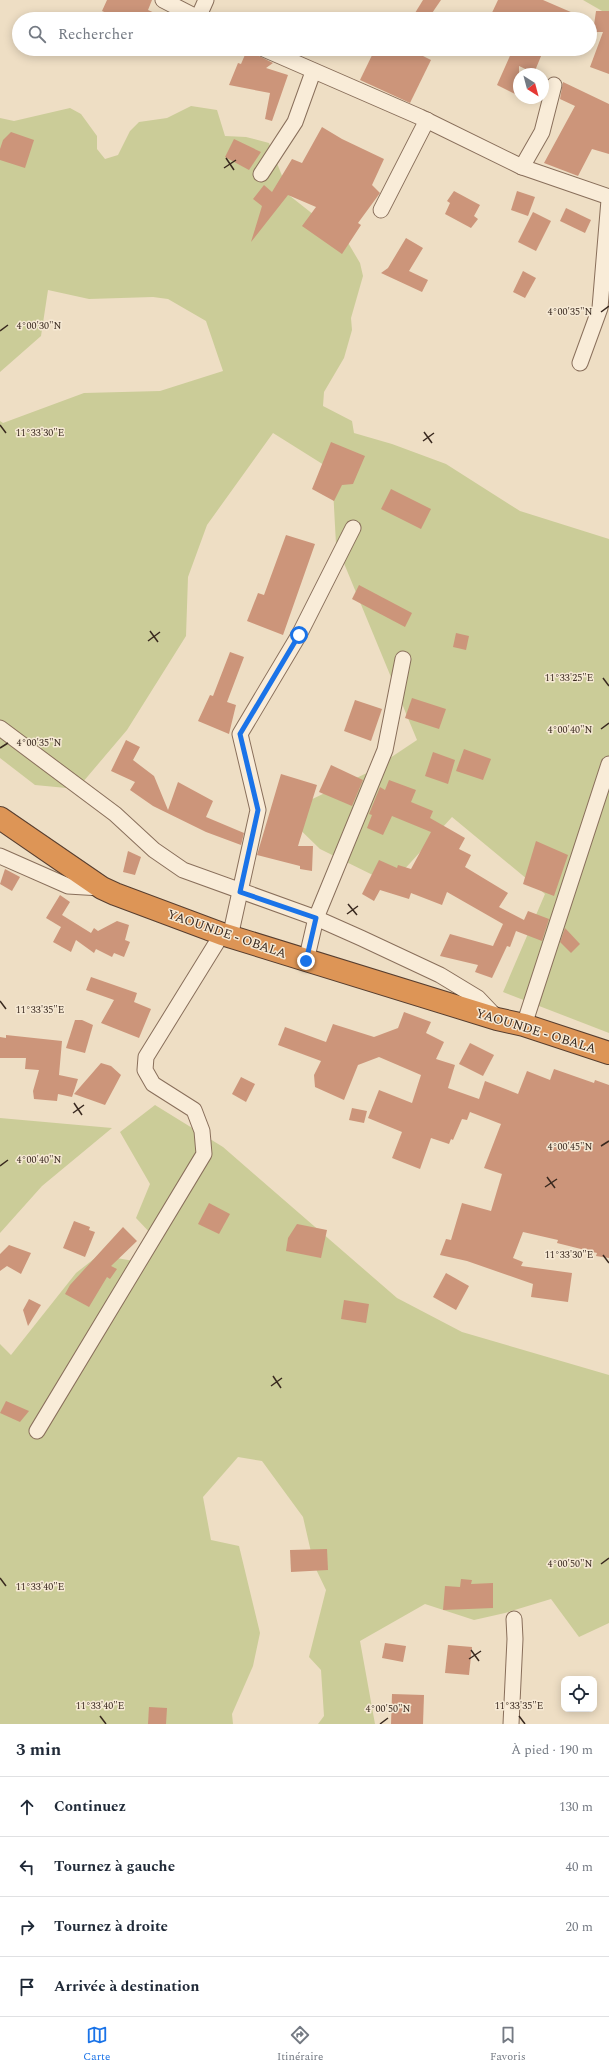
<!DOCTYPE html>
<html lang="fr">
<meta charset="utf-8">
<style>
body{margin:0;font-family:Spectral,serif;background:#f6f6f7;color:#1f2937}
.controls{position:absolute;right:12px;bottom:12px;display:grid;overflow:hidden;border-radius:8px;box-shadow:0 2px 10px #0003}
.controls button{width:36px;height:36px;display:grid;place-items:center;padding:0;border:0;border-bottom:1px solid #e0e1e3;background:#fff;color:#1f2937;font:20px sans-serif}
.compass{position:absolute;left:513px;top:68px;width:36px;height:36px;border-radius:50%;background:#fff;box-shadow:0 2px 10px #0003;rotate:144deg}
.stop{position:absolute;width:12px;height:12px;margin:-9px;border:3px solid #1a73e8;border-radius:50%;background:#fff}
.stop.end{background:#1a73e8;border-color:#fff;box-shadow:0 1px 4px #0008}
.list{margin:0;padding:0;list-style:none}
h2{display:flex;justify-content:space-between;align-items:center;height:52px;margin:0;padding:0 16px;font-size:17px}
h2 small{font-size:13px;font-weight:400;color:#747a83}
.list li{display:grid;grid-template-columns:26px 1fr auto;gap:12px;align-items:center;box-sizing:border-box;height:60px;padding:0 16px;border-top:1px solid #e0e1e3}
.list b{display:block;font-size:15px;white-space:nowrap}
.list em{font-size:13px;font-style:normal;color:#747a83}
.icon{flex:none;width:22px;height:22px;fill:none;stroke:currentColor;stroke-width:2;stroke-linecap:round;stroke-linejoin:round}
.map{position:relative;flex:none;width:609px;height:1724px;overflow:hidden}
.search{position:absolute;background:#fff;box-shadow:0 2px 10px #0003;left:12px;right:12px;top:12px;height:44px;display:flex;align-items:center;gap:10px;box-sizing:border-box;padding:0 14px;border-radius:22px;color:#747a83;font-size:15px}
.sheet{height:292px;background:#fff}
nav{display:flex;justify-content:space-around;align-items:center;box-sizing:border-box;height:56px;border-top:1px solid #e0e1e3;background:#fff;font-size:11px;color:#747a83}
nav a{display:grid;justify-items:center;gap:2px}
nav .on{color:#1a73e8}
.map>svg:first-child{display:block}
</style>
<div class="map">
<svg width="609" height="1724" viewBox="0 0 609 1724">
<rect width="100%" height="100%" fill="#eedec4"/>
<g fill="#cbcc98">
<polygon points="583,0 609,0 609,15"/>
<polygon points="191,106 217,110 225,136 246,137 269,143 290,196 347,241 360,263 363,276 351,318 352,330 344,358 324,392 323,406 352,421 354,433 392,444 446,464 520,511 609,539 609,1033 503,992 545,894 452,817 391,884 320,849 283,813 369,772 417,740 336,544 332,470 273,433 207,525 188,577 186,636 127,730 77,789 35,785 0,758 0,421 3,423 84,393 160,391 223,371 206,321 168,299 153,297 89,299 48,290 41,336 0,372 0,118 14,121 70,108 81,114 97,136 97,149 105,159 118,155 130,131 139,122 167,118"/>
<polygon points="155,1105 223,1147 397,1298 462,1332 609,1375 609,1623 579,1637 551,1599 505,1613 474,1620 425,1604 360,1641 375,1724 318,1724 324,1716 321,1670 309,1657 326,1590 314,1565 303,1517 262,1461 238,1457 203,1497 211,1540 239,1546 260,1633 253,1666 232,1714 233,1724 0,1724 0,1344 11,1355 76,1273 99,1255 134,1261 154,1237 136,1218 150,1184 120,1132"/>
<polygon points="0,1118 112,1128 42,1186 0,1233"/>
</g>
<g fill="#cc957a">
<polygon points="107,0 152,0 148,10 168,19 120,19 102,11"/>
<polygon points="423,0 441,0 428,19 415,13"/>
<polygon points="498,0 543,0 587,19 489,19"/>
<polygon points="596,11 609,11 609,74 590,67 603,32 593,32"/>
<polygon points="375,49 409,49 431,60 410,103 360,80"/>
<polygon points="513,49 544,49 534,73 519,66 519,96 497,85"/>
<polygon points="247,50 273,63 266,68 288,75 272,121 265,119 270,93 229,85 238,63 241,64"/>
<polygon points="563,82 609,104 609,154 592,149 578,176 544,163 575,106 560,99"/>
<polygon points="322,127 342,139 384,159 372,185 380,193 358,223 361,225 342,254 302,226 316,207 288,195 251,242 262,206 253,199 264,185 272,192 292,159 302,163"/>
<polygon points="11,132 34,140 25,168 0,160 0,149 3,140"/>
<polygon points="234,139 261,152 249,170 225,157"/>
<polygon points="454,191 480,205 474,216 478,219 471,228 445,214 450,203 447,201"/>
<polygon points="517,191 535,197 528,216 511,210"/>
<polygon points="566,208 591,220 585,233 560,221"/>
<polygon points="533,212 551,221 536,251 518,242"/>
<polygon points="406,238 423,248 409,271 428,280 422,292 381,273 388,268"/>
<polygon points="523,271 536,278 525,298 513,292"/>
<polygon points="331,442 365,456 353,484 342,485 334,501 312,489"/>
<polygon points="391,489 431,509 421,529 381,509"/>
<polygon points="286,535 315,544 283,635 247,621 258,593 264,595"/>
<polygon points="359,585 412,613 405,627 352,599"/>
<polygon points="456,633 469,636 466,650 453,647"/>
<polygon points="230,652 244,657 227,702 236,705 229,734 198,721 210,695 213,696"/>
<polygon points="412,698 446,709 439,729 405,718"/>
<polygon points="355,700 382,709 371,741 344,731"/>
<polygon points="126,740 140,747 133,760 154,776 168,810 178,782 213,801 206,817 244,833 241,845 206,832 153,806 130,790 135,782 111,771"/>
<polygon points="464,749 491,759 483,780 456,771"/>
<polygon points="433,752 455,760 448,784 425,776"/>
<polygon points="331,765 363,780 352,806 319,792"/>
<polygon points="281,774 317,785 298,846 313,846 312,871 300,869 300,866 257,855"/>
<polygon points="389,780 416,790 411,802 433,811 430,818 465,838 459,849 471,855 465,867 508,893 499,907 524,920 528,911 549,919 542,941 516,931 510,947 507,946 492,978 475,972 478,965 440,956 450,934 493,946 503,924 447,892 442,905 411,893 409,899 380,890 374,901 362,894 379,860 397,868 398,865 411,869 431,832 392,816 383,835 367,828 372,815 369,814 380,787 385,790"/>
<polygon points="536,841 568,855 554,896 523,884"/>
<polygon points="128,851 141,857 135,875 123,872"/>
<polygon points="5,869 20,877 12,891 0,884"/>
<polygon points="60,895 70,902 62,915 91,933 94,928 98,931 117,921 129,925 125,940 130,942 124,957 114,953 112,957 96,949 94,953 76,940 71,952 53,942 61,927 46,918"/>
<polygon points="565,928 580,944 571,953 560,942"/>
<polygon points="91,977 137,993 134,1002 151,1009 139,1038 101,1023 114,1000 86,990"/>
<polygon points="404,1012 431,1022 426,1033 444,1042 436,1059 455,1065 448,1088 479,1099 485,1081 518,1094 527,1071 550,1080 554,1069 594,1083 595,1080 609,1085 609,1258 596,1256 597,1253 557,1243 558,1240 523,1232 513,1258 523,1262 521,1266 572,1273 568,1302 531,1297 533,1284 467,1261 440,1255 446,1239 451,1240 462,1203 491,1211 502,1174 484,1168 501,1124 470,1112 467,1120 462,1119 453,1140 451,1139 449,1144 431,1138 420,1169 392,1158 402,1132 368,1118 379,1090 412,1103 421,1075 379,1057 358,1065 344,1100 315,1087 314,1075 321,1061 278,1045 285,1027 326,1042 333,1024 374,1037 398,1028"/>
<polygon points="75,1020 82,1020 93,1025 85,1053 66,1048"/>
<polygon points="6,1035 62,1041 59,1075 78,1079 72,1097 58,1094 57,1101 34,1099 33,1091 39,1070 25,1069 26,1058 0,1058 0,1037 6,1038"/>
<polygon points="470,1043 494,1055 483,1076 459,1064"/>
<polygon points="101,1063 111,1066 121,1075 105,1105 74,1094"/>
<polygon points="241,1077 255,1084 246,1102 232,1094"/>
<polygon points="352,1108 367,1111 364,1123 349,1120"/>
<polygon points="209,1203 230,1214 219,1234 198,1224"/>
<polygon points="74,1221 90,1227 89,1230 95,1232 85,1257 63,1248"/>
<polygon points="297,1224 327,1230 321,1258 286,1251 288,1238"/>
<polygon points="123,1227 137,1241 111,1266 117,1269 110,1279 107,1277 89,1307 65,1294 70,1285"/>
<polygon points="9,1245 31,1253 21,1274 7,1266 0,1271 0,1254"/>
<polygon points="446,1273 469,1286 456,1310 433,1297"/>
<polygon points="29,1299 41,1305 28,1326 23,1310"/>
<polygon points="344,1300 369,1304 366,1323 341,1319"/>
<polygon points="6,1401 29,1411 20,1422 0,1413"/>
<polygon points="327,1549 328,1570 291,1572 290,1550"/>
<polygon points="461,1579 472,1580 471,1584 493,1583 493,1608 443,1610 445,1586 460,1587"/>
<polygon points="385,1643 406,1646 403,1662 382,1658"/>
<polygon points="448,1645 472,1647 469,1675 445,1673"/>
<polygon points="392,1694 424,1695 423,1724 391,1724"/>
<polygon points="149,1707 167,1708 166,1724 148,1724"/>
</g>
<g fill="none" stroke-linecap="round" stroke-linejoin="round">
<g stroke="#896f5b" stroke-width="17">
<g id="street">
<polyline points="163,0 200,19"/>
<polyline points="198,18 206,0"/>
<polyline points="264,49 420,117 522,167 609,197"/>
<polyline points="522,167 542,132 554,85"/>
<polyline points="261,174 295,122 313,72"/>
<polyline points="381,210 427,120"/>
<polyline points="580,363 600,308 609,200"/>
<polyline points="0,728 115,814 154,850 183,870 316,918 361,938 440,975 478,998 497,1018"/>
<polyline points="0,856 68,886 101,888"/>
<polyline points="230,937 258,810 240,734 299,635 353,528"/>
<polyline points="306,961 316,918 385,750 403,659"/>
<polyline points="524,1025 609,764"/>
<polyline points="37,1431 204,1154 202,1131 194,1110 153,1084 145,1070 146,1057 222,934"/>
<polyline points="511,1724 515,1639 514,1619"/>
</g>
</g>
<g stroke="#573e2f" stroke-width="24">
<polyline id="highway" points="0,818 102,888 115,894 222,934 497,1019 524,1025 609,1053"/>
</g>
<use href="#street" stroke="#f9ecd8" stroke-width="15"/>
<use href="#highway" stroke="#dd9556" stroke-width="22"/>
</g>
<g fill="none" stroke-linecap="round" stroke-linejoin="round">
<polyline stroke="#1a73e8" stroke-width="5" points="299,635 240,734 258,810 240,892 316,918 306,961"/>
</g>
<path fill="none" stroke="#39291f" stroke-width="1.5" d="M226,158L234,170M224,168L236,160M601,312L609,306M0,331L8,325M0,425L6,433M424,432L432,443M423,441L434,433M150,631L158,642M148,641L160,632M603,678L609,686M601,729L609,723M0,748L8,743M348,904L357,915M347,914L358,906M0,1001L6,1009M74,1103L82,1115M73,1113L84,1105M601,1146L609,1141M0,1166L8,1160M547,1177L555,1188M545,1187L557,1179M603,1255L609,1263M273,1376L281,1388M271,1386L282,1378M601,1564L609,1558M0,1578L6,1586M471,1650L479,1661M469,1659L481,1651M100,1716L106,1724M519,1716L525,1724M380,1724L388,1718"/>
<g text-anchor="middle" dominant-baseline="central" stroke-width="3" stroke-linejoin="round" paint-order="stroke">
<g font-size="13" fill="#39291f" stroke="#f6e9d4">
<text transform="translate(227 934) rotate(19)">YAOUNDE - OBALA</text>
<text transform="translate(536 1031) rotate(17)">YAOUNDE - OBALA</text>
</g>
</g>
<g font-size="10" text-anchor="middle" fill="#39291f" stroke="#f6e9d4" stroke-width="3" stroke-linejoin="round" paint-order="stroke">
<text x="570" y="315">4°00'35"N</text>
<text x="39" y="329">4°00'30"N</text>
<text x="40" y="436">11°33'30"E</text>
<text x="569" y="681">11°33'25"E</text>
<text x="570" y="733">4°00'40"N</text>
<text x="39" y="746">4°00'35"N</text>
<text x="40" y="1013">11°33'35"E</text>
<text x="570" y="1150">4°00'45"N</text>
<text x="39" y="1163">4°00'40"N</text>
<text x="569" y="1258">11°33'30"E</text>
<text x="570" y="1567">4°00'50"N</text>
<text x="40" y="1590">11°33'40"E</text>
<text x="100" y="1709">11°33'40"E</text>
<text x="519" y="1709">11°33'35"E</text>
<text x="388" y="1712">4°00'50"N</text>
</g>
</svg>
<div class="controls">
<button><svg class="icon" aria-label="locate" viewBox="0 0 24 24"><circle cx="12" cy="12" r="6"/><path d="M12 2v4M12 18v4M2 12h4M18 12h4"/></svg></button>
</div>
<svg class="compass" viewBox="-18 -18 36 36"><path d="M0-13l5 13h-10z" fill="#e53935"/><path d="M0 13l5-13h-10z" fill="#747a83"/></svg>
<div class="stop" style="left:299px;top:635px"></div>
<div class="stop end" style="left:306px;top:961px"></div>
<div class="search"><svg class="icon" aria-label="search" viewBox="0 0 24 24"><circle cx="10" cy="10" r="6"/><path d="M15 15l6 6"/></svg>Rechercher</div>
</div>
<section class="sheet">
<h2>3 min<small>À pied · 190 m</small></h2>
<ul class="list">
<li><svg class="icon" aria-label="ahead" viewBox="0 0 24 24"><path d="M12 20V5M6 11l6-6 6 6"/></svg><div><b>Continuez</b></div><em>130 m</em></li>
<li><svg class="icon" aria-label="left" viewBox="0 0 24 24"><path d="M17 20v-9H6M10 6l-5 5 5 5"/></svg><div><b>Tournez à gauche</b></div><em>40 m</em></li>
<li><svg class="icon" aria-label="right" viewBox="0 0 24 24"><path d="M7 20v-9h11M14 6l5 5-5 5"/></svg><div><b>Tournez à droite</b></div><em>20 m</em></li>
<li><svg class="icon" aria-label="arrive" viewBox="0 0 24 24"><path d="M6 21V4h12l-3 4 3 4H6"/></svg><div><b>Arrivée à destination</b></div></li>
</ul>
</section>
<nav>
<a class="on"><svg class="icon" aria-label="map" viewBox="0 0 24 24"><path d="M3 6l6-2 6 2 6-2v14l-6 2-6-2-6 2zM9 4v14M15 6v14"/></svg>Carte</a>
<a><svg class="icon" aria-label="directions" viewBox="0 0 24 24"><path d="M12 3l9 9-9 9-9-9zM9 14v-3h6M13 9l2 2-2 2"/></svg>Itinéraire</a>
<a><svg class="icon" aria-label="saved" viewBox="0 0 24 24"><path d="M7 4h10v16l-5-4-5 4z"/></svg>Favoris</a>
</nav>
